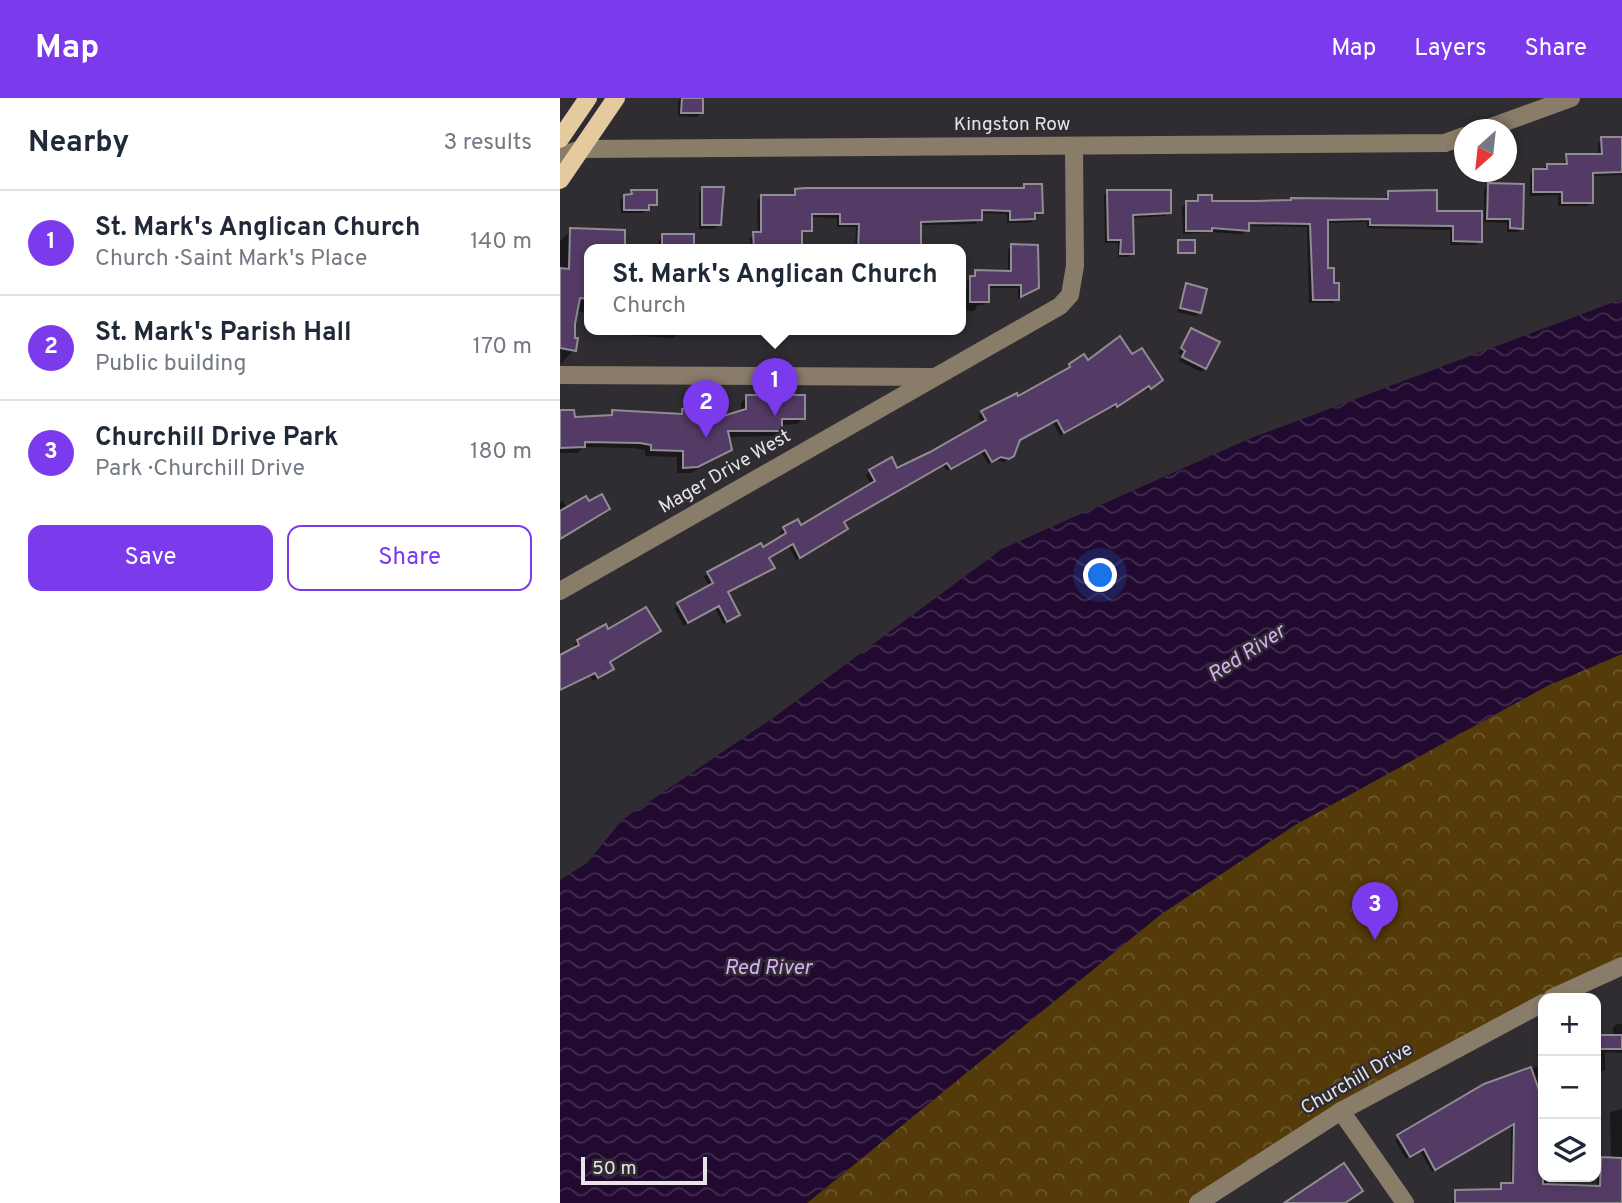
<!DOCTYPE html>
<meta charset="utf-8">
<style>
body{margin:0;font-family:Overpass,sans-serif;background:#f2f2f3;color:#1f2937}
.controls{position:absolute;right:21px;bottom:21px;display:grid;overflow:hidden;border-radius:14px;box-shadow:0 4px 10px #0003}
.controls button{width:63px;height:63px;display:grid;place-items:center;padding:0;border:0;border-bottom:2px solid #e0e1e3;background:#fff;color:#1f2937;font:35px sans-serif}
.compass{position:absolute;left:894px;top:21px;width:63px;height:63px;border-radius:50%;background:#fff;box-shadow:0 4px 10px #0003;rotate:207deg}
.scale{position:absolute;left:21px;bottom:18px;width:126px;box-sizing:border-box;padding-left:7px;border:4px solid #e6e4e8;border-top:0;font-size:19px;line-height:24px;white-space:nowrap;color:#e6e4e8;-webkit-text-stroke:5px #302d32;paint-order:stroke}
.you{position:absolute;left:541px;top:478px;width:24px;height:24px;margin:-18px;border:5px solid #fff;border-radius:50%;background:#1a73e8;box-shadow:0 0 0 10px #1a73e833}
.badge{display:grid;place-items:center;width:46px;height:46px;border-radius:50%;background:#7c3aed;color:#fff;font-size:23px;font-weight:700}
.pin{position:absolute;translate:-50% -58px;filter:drop-shadow(0 2px 4px #0008)}
.pin::after{content:'';position:absolute;top:37px;width:24px;height:21px;background:inherit;clip-path:polygon(0 0,100% 0,50% 100%)}
.popup{position:absolute;left:24px;top:146px;width:382px;height:91px;box-sizing:border-box;display:grid;place-content:center;border-radius:14px;background:#fff;filter:drop-shadow(0 2px 5px #0005);font-size:23px;white-space:nowrap;color:#747a83}
.popup b{font-size:26px;color:#1f2937}
.popup::after{content:'';position:absolute;left:50%;top:100%;margin-left:-14px;border:14px solid transparent;border-top-color:#fff}
.list{margin:0;padding:0;list-style:none}
h2{display:flex;justify-content:space-between;align-items:center;height:91px;margin:0;padding:0 28px;font-size:30px}
h2 small{font-size:23px;font-weight:400;color:#747a83}
.list li{display:grid;grid-template-columns:46px 1fr auto;gap:21px;align-items:center;box-sizing:border-box;height:105px;padding:0 28px;border-top:2px solid #e0e1e3}
.list b{display:block;font-size:26px;white-space:nowrap}
.list p{margin:0;font-size:23px;white-space:nowrap;color:#747a83}
.list em{font-size:23px;font-style:normal;color:#747a83}
.actions{display:flex;gap:14px;padding:21px 28px}
.actions a{flex:1;padding:16px 0;border:2px solid #7c3aed;border-radius:14px;text-align:center;font-size:24px;color:#7c3aed}
.actions .main{background:#7c3aed;color:#fff}
.icon{flex:none;width:38px;height:38px;fill:none;stroke:currentColor;stroke-width:2;stroke-linecap:round;stroke-linejoin:round}
.map{position:relative;flex:none;width:1062px;height:1105px;overflow:hidden}
header{display:flex;align-items:center;gap:42px;box-sizing:border-box;height:98px;padding:0 35px;background:#7c3aed;color:#fff}
header strong{font-size:33px}
nav{display:flex;gap:38px;margin-inline-start:auto;font-size:24px}
main{display:flex}
aside{flex:1;background:#fff}
.map>svg:first-child{display:block}
</style>
<header>
<strong>Map</strong>
<nav><a>Map</a><a>Layers</a><a>Share</a></nav>
</header>
<main>
<aside>
<h2>Nearby<small>3 results</small></h2>
<ul class="list">
<li><span class="badge">1</span><div><b>St. Mark's Anglican Church</b><p>Church · Saint Mark's Place</p></div><em>140 m</em></li>
<li><span class="badge">2</span><div><b>St. Mark's Parish Hall</b><p>Public building</p></div><em>170 m</em></li>
<li><span class="badge">3</span><div><b>Churchill Drive Park</b><p>Park · Churchill Drive</p></div><em>180 m</em></li>
</ul>
<div class="actions"><a class="main">Save</a><a>Share</a></div>
</aside>
<div class="map">
<svg width="1062" height="1105" viewBox="0 0 1062 1105">
<defs>
<pattern id="park-crowns" width="20" height="18" patternUnits="userSpaceOnUse" patternTransform="scale(1.75)"><rect width="20" height="18" fill="#553b09"/><path d="M2 6a3 3 0 1 1 6 0M12 15a3 3 0 1 1 6 0" fill="none" stroke="#6d572d"/></pattern>
<pattern id="water-waves" width="16" height="10" patternUnits="userSpaceOnUse" patternTransform="scale(1.75)"><rect width="16" height="10" fill="#220930"/><path d="M0 5q4-4 8 0t8 0" fill="none" stroke="#422d4e"/></pattern>
</defs>
<rect width="100%" height="100%" fill="#302d32"/>
<polygon fill="url(#park-crowns)" points="1062,556 1062,868 992,900 638,1105 247,1105 600,817 735,727 987,588"/>
<polygon fill="url(#water-waves)" points="1062,201 1062,556 987,588 735,727 600,817 247,1105 0,1105 0,782 27,765 62,722 213,620 442,451 691,340"/>
<g fill="#0007">
<polygon points="121,0 141,0 141,15 137,19 118,18 118,3"/>
<polygon points="1062,40 1062,77 1031,78 1031,104 1027,108 998,108 998,97 970,98 970,77 974,73 987,68 1003,68 1007,57 1038,57 1038,45 1042,41"/>
<polygon points="928,87 962,130 958,134 947,134 947,125 924,124 924,91"/>
<polygon points="464,88 481,114 470,125 447,125 447,116 420,115 416,126 359,127 359,152 295,152 296,129 277,129 277,120 250,119 250,132 240,136 240,152 190,152 190,140 198,136 197,102 201,99 231,98 235,92 461,92"/>
<polygon points="143,90 159,126 155,131 139,131 139,95"/>
<polygon points="548,93 609,114 605,118 572,120 572,155 569,159 558,159 558,145 545,145 544,97"/>
<polygon points="72,94 95,106 83,115 61,115 60,102"/>
<polygon points="828,95 875,115 920,143 916,147 890,147 890,132 807,130 807,124 766,125 766,171 777,201 773,205 749,205 747,129 688,128 684,136 649,134 623,136 622,109 626,105 635,105 639,99 650,105 824,102"/>
<polygon points="11,132 30,152 30,207 23,214 16,213 14,252 1,266 0,143"/>
<polygon points="103,138 132,152 99,152 99,142"/>
<polygon points="451,148 478,189 458,201 458,190 427,190 427,204 423,207 418,207 414,213 400,213 400,191 407,191 407,183 416,174 448,174 448,152"/>
<polygon points="626,187 640,214 636,218 617,214"/>
<polygon points="50,232 176,232 117,234 114,240 50,236"/>
<polygon points="230,232 306,232 230,237"/>
<polygon points="631,232 645,270 641,274 619,263 622,257 618,255"/>
<polygon points="572,258 597,285 587,293 584,290 553,311 551,309 500,338 493,324 457,343 452,357 444,364 436,362 428,366 421,354 387,373 383,367 283,425 282,434 236,462 229,449 208,461 213,470 209,474 166,495 178,517 174,521 163,526 155,510 124,528 114,510 150,489 144,479 148,475 202,451 223,439 220,435 224,431 240,429 311,387 306,377 310,373 337,372 422,326 418,318 422,315 456,298 457,300 510,268"/>
<polygon points="187,299 244,320 237,326 220,327 220,332 214,338 167,339 170,351 164,357 131,375 117,375 117,359 85,358 85,352 73,350 23,349 18,355 0,355 0,322 47,320 53,314 117,318 122,313 162,320 181,315 181,305"/>
<polygon points="3,403 7,410 28,405 48,411 0,440 0,405"/>
<polygon points="99,533 48,565 52,571 48,575 33,583 30,577 0,593 0,560 16,551 14,547 18,543 48,534"/>
<polygon points="1057,926 1062,926 1062,955 1045,954 1045,972 1036,976 1036,939 1053,939 1053,929"/>
<polygon points="983,967 978,1051 983,1051 983,1079 987,1079 987,1088 1037,1090 1038,1064 1041,1061 1051,1061 1050,1014 1062,1011 1062,1105 892,1105 896,1093 939,1093 942,1087 951,1087 951,1028 872,1074 860,1053 846,1061 835,1042 838,1039 925,987"/>
</g>
<g fill="#543b66" stroke="#908c93" stroke-width="2">
<polygon points="122,0 143,0 143,15 121,15"/>
<polygon points="1041,39 1062,39 1062,74 1033,75 1033,105 1002,105 1002,94 973,94 973,71 987,71 987,66 1007,66 1006,56 1042,56"/>
<polygon points="928,85 964,86 963,131 950,130 950,121 927,121"/>
<polygon points="464,86 482,86 483,115 475,115 475,121 450,122 450,113 422,112 422,122 361,124 361,151 298,152 299,126 280,126 280,116 252,116 252,133 242,133 242,152 194,152 193,134 201,134 201,97 235,97 235,91 245,90 464,90"/>
<polygon points="142,89 164,89 161,127 142,127"/>
<polygon points="71,92 97,92 97,107 89,107 89,112 64,112 64,97 72,96"/>
<polygon points="547,92 611,92 611,115 573,117 574,156 560,156 561,142 548,142"/>
<polygon points="877,92 877,113 922,113 922,144 893,143 893,128 810,127 810,121 768,122 768,170 774,170 774,185 779,185 779,202 753,202 750,126 689,125 689,133 652,130 652,133 626,133 626,103 638,103 638,97 652,97 652,103 696,103 731,102 731,100 828,101 828,93"/>
<polygon points="10,130 65,132 65,152 30,152 30,201 20,200 15,226 15,240 18,240 16,253 0,250 0,170 9,171"/>
<rect x="102" y="136" width="32" height="16"/>
<rect x="618" y="142" width="17" height="13"/>
<polygon points="451,146 478,147 479,190 461,199 461,187 429,187 429,204 410,204 410,178 415,178 415,172 451,173"/>
<polygon points="626,185 647,191 641,215 620,210"/>
<polygon points="631,230 660,244 646,271 622,259 625,253 621,250"/>
<polygon points="560,238 572,256 582,250 603,282 591,291 589,288 557,309 556,306 504,335 497,322 460,342 454,358 449,361 441,359 432,364 425,352 391,371 387,365 284,424 288,431 240,460 233,446 209,460 215,470 168,494 180,517 167,524 159,508 128,525 117,505 153,485 147,474 201,445 203,449 226,435 223,429 238,421 241,427 315,383 309,372 332,359 337,370 370,354 426,322 421,313 457,295 458,298 510,269 509,266 524,256 528,262"/>
<polygon points="186,297 245,297 245,321 222,321 222,333 168,333 172,352 138,369 123,370 123,353 91,352 91,347 80,345 25,344 25,349 0,350 0,312 14,312 15,319 52,317 52,312 122,316 122,311 161,310 163,318 186,311"/>
<polygon points="42,396 50,411 0,441 0,413 26,398 29,403"/>
<polygon points="86,509 101,533 50,564 54,571 38,580 35,575 0,592 0,557 19,547 17,542 46,526 48,531"/>
<rect x="1036" y="937" width="26" height="14"/>
<polygon points="971,969 983,1004 980,1049 983,1049 983,1086 1040,1088 1041,1059 1062,1060 1062,1105 895,1105 895,1092 941,1091 941,1085 953,1085 954,1026 875,1072 864,1051 850,1059 837,1037 924,986"/>
<polygon points="784,1065 803,1093 785,1105 724,1105"/>
</g>
<g fill="none" stroke-linecap="round" stroke-linejoin="round">
<g stroke="#897c68" stroke-width="18">
<polyline points="923,32 1011,0"/>
<polyline points="0,58 21,51 885,45 904,38"/>
<polyline points="0,277 373,279"/>
<polyline points="0,493 500,208 510,197 515,168 514,48"/>
<polyline points="992,900 1062,868"/>
<polyline points="781,1013 845,1105"/>
<polyline points="638,1105 781,1013 983,905"/>
</g>
<g stroke="#e6ca9f" stroke-width="18">
<polyline points="0,41 28,0"/>
<polyline points="0,82 56,0"/>
</g>
</g>
<g text-anchor="middle" dominant-baseline="central" stroke-width="5" stroke-linejoin="round" paint-order="stroke">
<g font-size="19" fill="#e6e4e8" stroke="#302d32">
<text x="452" y="27">Kingston Row</text>
<text transform="translate(165 374) rotate(-30)">Mager Drive West</text>
<text transform="translate(797 981) rotate(-30)">Churchill Drive</text>
</g>
<g font-size="21" font-style="italic" fill="#d6aef5" stroke="#302d32">
<text transform="translate(687 556) rotate(-33)">Red River</text>
<text x="208" y="870">Red River</text>
</g>
</g>
</svg>
<div class="controls">
<button>+</button>
<button>−</button>
<button><svg class="icon" aria-label="layers" viewBox="0 0 24 24"><path d="M12 4l9 5-9 5-9-5zM3 14l9 5 9-5"/></svg></button>
</div>
<svg class="compass" viewBox="-18 -18 36 36"><path d="M0-13l5 13h-10z" fill="#e53935"/><path d="M0 13l5-13h-10z" fill="#747a83"/></svg>
<div class="scale">50 m</div>
<div class="you"></div>
<div class="pin badge" style="left:215px;top:318px">1</div>
<div class="popup"><b>St. Mark's Anglican Church</b>Church</div>
<div class="pin badge" style="left:146px;top:340px">2</div>
<div class="pin badge" style="left:815px;top:842px">3</div>
</div>
</main>
